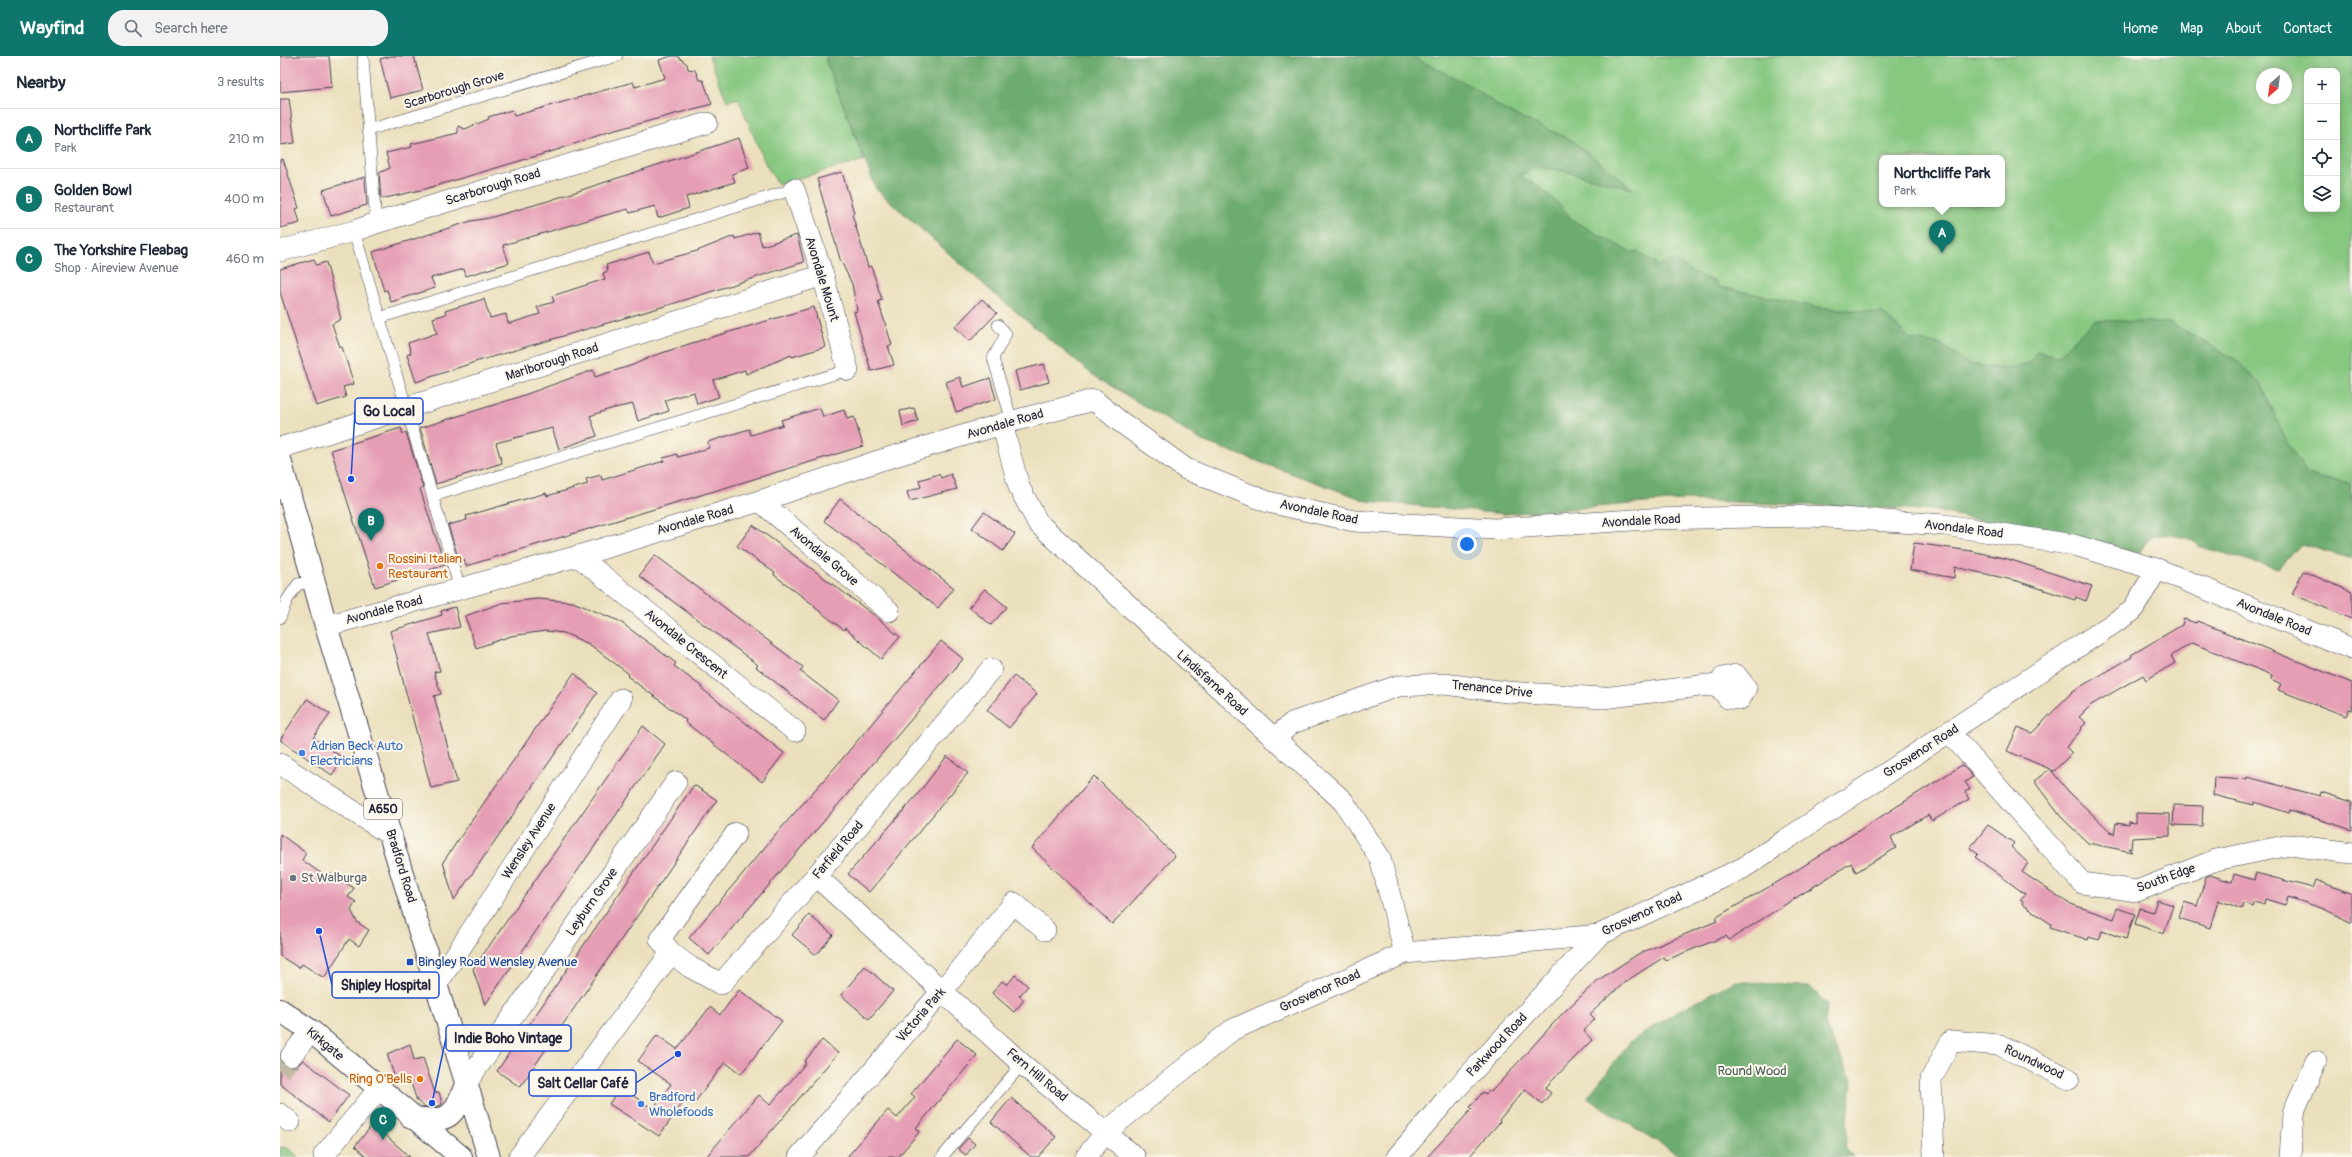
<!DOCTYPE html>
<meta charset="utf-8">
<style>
body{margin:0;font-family:Pangolin,sans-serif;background:#f2f2f3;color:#1f2937}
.controls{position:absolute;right:12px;top:12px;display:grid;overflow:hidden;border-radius:8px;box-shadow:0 2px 10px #0003}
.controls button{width:36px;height:36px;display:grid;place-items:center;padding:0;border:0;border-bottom:1px solid #e0e1e3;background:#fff;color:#1f2937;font:20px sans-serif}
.compass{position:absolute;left:1976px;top:12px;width:36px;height:36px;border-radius:50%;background:#fff;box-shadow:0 2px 10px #0003;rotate:208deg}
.you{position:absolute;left:1187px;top:488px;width:14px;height:14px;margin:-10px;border:3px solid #fff;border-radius:50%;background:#1a73e8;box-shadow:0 0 0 6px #1a73e833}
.badge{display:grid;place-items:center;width:26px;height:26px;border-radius:50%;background:#0f766e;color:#fff;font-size:13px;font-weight:700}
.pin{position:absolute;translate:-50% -33px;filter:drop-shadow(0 1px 2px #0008)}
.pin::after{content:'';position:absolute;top:21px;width:14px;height:12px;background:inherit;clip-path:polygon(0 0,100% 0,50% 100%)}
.popup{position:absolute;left:1599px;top:99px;width:126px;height:52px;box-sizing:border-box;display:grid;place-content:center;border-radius:8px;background:#fff;filter:drop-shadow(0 1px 3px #0005);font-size:13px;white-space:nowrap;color:#747a83}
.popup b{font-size:15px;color:#1f2937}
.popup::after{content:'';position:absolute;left:50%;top:100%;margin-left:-8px;border:8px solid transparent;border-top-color:#fff}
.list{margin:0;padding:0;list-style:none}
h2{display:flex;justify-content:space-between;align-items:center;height:52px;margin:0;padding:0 16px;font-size:17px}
h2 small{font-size:13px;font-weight:400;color:#747a83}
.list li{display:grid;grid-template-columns:26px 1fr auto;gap:12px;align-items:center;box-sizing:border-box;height:60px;padding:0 16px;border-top:1px solid #e0e1e3}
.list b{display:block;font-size:15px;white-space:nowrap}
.list p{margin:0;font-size:13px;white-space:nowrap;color:#747a83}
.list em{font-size:13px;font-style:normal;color:#747a83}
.icon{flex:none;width:22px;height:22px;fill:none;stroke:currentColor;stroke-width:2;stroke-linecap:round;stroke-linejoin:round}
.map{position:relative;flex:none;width:2072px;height:1101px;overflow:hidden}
header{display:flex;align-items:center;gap:24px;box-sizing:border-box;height:56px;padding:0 20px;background:#0f766e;color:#fff}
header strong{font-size:19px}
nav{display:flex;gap:22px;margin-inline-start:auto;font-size:14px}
.search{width:280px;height:36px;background:#f2f2f3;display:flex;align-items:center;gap:10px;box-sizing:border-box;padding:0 14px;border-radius:16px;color:#747a83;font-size:15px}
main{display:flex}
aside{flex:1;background:#fff}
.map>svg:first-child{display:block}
</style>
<header>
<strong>Wayfind</strong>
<div class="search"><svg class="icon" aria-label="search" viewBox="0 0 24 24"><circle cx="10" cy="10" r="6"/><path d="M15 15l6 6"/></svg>Search here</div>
<nav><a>Home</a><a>Map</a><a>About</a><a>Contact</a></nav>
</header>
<main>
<aside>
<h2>Nearby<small>3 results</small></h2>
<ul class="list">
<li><span class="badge">A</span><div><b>Northcliffe Park</b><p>Park</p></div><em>210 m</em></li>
<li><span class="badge">B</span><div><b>Golden Bowl</b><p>Restaurant</p></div><em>400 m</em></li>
<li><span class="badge">C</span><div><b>The Yorkshire Fleabag</b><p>Shop · Aireview Avenue</p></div><em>460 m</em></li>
</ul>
</aside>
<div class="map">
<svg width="2072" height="1101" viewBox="0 0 2072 1101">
<rect width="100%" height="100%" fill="#fbf7ec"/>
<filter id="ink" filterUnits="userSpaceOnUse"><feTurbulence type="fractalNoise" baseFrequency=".025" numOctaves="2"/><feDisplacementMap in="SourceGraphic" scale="8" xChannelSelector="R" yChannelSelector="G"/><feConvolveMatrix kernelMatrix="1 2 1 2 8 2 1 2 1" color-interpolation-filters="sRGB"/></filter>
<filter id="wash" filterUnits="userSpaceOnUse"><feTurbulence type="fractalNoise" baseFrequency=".012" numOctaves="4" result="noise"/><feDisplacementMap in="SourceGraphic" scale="16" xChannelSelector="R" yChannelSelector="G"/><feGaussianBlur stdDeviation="0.9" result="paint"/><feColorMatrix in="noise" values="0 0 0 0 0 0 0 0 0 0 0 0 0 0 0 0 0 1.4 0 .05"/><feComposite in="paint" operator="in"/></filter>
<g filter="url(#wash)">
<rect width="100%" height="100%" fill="#ebe0bd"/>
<g fill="#87c881" stroke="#54755e" fill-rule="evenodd">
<polygon points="429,0 546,0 546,5 584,104 498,128 486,109 458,42 447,45"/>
<path d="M861,0H2072V449L1339,241ZM2027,15H2057V153H2027ZM1982,18H2006V42H1982ZM1602,102H1722V148H1602Z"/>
<polygon points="0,1091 8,1092 19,1101 0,1101"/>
</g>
<g fill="#6dac6f" stroke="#486755">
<path d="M546,0H1131L1189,29L1226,55L1292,84L1353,133L1288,116L1257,111L1239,120L1257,129L1283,152L1292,164L1350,196H1358L1378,210L1394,203L1412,216L1436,226L1439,231L1537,251L1603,257L1630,283L1663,289L1688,308L1725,313L1748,308L1757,295L1778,300L1815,264L1890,267L1955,303L1982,329L2006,385L2026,416L2039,422L2072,427V503L2021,488L1999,513L1918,490C1911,482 1907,482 1896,480C1874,477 1870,478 1858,499L1652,454L1403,444L1225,458L1087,445L922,385L813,319L718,241L596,133L546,5Z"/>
<polygon points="1455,925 1530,931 1547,948 1545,969 1572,1024 1565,1093 1573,1101 1402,1101 1307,1042 1350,986 1400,954"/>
</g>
<g id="blocks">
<g fill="#e69eb5">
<polygon points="0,0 49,0 52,31 0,36"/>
<polygon points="111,0 134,0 143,34 110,42 100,3"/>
<polygon points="392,0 397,0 407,8 408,13 415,14 419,24 423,24 432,48 328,76 280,93 145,133 101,143 99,117 110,112 106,97 132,91 131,88 178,77 178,70 185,73 209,63 208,61 232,54 234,60 353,26 355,31 385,22 379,4"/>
<polygon points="0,43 9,43 15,87 0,89"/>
<polygon points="459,82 469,112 452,118 455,126 406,141 409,152 378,162 375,150 350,157 348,153 315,162 223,189 229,207 186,220 184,213 151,222 155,232 111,246 107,234 104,235 93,196 191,165 209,162 268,145"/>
<polygon points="3,103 19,152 16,153 20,167 0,172 0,104"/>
<polygon points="562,116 574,157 572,158 588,211 591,210 602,244 598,245 612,289 608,290 614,309 591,315 574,256 577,255 572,228 560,203 537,123"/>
<polygon points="85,121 87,149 51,160 43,134"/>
<polygon points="478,176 482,190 517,179 524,206 392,248 195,306 136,326 127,299 131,297 128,287 157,277 153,262 166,258 165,255 204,243 210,262 226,258 228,267 231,267 260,258 257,251 274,246 272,240 325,223 323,217 328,215 326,209 369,196 373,207 417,195 454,180 455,183"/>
<polygon points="34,203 36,209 46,206 61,263 52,268 60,291 62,291 74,328 63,331 66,341 36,350 0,236 0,213"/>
<polygon points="702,243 717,257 690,285 675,271"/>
<polygon points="534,251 545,291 512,301 511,299 466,318 465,314 433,324 439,341 417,348 414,336 385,344 389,355 358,365 353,348 330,353 310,360 317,380 279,393 272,372 216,387 222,407 156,428 140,372 236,342 313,314 315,321 353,309 373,300 412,287"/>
<polygon points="764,308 769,326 740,334 735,315"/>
<polygon points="680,321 683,331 710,322 716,343 676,356 666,326"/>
<polygon points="540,352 543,361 564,354 567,363 574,361 583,390 186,510 184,503 179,504 168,469 187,464 186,460 266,437 267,440 308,428 306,423 321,419 322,424 384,405 383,402 391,400 397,398 398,401 416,396 429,392 428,386 469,373 471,379 503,369 501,364"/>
<polygon points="634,352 638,365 623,370 620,355"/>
<polygon points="121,372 123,378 126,376 143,432 140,433 165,509 95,531 51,394"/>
<polygon points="659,418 661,422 671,418 677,433 630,445 627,436 641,431 639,424"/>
<polygon points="560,443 674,532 658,552 593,501 544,465"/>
<polygon points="704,456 735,478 723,495 692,472"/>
<polygon points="473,469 594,559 620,581 601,603 565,572 564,574 534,551 535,550 494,519 495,517 457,490"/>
<polygon points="1634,487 1691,495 1728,503 1812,530 1806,545 1796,541 1795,544 1737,525 1675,511 1674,522 1630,514"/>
<polygon points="375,499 523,611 520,615 558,644 544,664 476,611 478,609 359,520"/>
<polygon points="2023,515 2072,536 2072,563 2012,538"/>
<polygon points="705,533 727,551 711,569 689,551"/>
<polygon points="257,543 293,546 339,565 396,607 394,610 422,631 421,632 504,697 482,726 405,666 406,664 347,620 349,618 309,588 284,577 265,575 231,580 196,592 185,560 222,547"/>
<polygon points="175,551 180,571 149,578 160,615 154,616 161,638 154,640 177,726 151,732 110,575 162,559 161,555"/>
<polygon points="1904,563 1916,567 1917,565 2072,627 2072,654 2069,653 2066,660 1998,634 2001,628 1991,623 1992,619 1912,587 1891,600 1895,607 1866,624 1863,619 1811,649 1799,661 1806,667 1801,672 1802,673 1786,691 1792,697 1774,715 1771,714 1788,735 1834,779 1836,767 1849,769 1849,766 1856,767 1856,757 1890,758 1890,780 1852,782 1851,793 1848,792 1852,796 1808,787 1781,761 1754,725 1770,713 1727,695 1738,671 1752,677 1793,635 1852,601 1851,599 1902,569"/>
<polygon points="661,585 683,603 429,899 409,882 495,779 557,709"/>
<polygon points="294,617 317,637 174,844 163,806"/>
<polygon points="734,620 757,638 729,672 707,654"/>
<polygon points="27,643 50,658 33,682 63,702 52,719 0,684"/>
<polygon points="363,670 385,688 205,949 193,913"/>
<polygon points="667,700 688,717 589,836 568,818 637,739"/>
<polygon points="1682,709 1693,721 1685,726 1690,733 1685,736 1689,743 1652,765 1648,759 1611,781 1616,792 1576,816 1571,807 1449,884 1446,880 1386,904 1384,901 1345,926 1310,958 1315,963 1304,975 1312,984 1265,1032 1271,1037 1262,1048 1245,1033 1219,1064 1220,1066 1189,1101 1147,1101 1192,1053 1190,1051 1203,1036 1206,1038 1209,1034 1211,1036 1282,958 1317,925 1358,898 1437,865 1435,862 1506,821"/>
<polygon points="814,720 895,800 832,868 752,792"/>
<polygon points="1934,721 1967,723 1967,721 2040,740 2041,736 2072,746 2072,774 2010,754 2009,757 1974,746 1974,749 1933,739"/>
<polygon points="414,729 437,744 240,1031 217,1015"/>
<polygon points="1894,749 1923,750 1922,770 1893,769"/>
<polygon points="1708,769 1734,787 1731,791 1748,807 1742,816 1788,847 1834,863 1837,852 1855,858 1846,883 1822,875 1819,884 1809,881 1808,884 1770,871 1771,868 1742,848 1743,846 1740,844 1745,838 1695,801 1698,798 1690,792"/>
<polygon points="0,778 26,797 22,804 49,823 51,818 74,832 68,841 76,846 71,854 77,866 89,874 79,890 69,883 44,922 22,908 19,912 0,900"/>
<polygon points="1976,817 2033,832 2036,824 2072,838 2072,867 2044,853 2008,841 2005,849 1985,843 1984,848 1974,845 1972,850 1963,847 1962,853 1938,844 1930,872 1899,862 1904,846 1917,850 1926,821 1930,819 1952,826 1954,818 1974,824"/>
<polygon points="1877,844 1893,849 1884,878 1855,868 1860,852 1873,856"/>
<polygon points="529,859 553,879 536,899 512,879"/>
<polygon points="585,910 613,935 589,963 561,939"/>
<polygon points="735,919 748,930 739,940 744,944 734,956 712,937 722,925 727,929"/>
<polygon points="459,934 502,965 461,1018 445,1006 415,1046 408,1040 379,1080 329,1048 340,1031 373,1053 391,1028 358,1005 377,979 397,993 430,951 440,959"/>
<polygon points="677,983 697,999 636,1072 640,1075 618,1101 567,1101 608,1054 617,1062 635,1041 631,1038"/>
<polygon points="542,984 558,997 469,1101 426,1101 479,1039 490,1049 526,1007 524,1006"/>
<polygon points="130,988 134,1004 143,1002 155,1037 159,1036 162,1048 159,1050 145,1051 137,1045 129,1021 116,1025 107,998"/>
<polygon points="23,1004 69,1039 49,1066 0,1028 0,1005 10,1012 16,1011"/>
<polygon points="731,1042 776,1081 758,1101 751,1101 711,1066"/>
<polygon points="93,1068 130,1101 87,1101 75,1090"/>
<polygon points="688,1082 695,1088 686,1099 678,1093"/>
</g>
</g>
</g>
<g filter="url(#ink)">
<use href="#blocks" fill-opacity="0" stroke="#403e4e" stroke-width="1"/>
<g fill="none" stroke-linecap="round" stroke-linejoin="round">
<polyline stroke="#c3baa3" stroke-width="21" stroke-dasharray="21 10" stroke-linecap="butt" points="0,1015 11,1000"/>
<g stroke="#403e4e" stroke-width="12">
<g id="lane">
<polyline points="83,3 96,167"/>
<polyline points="88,74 337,0"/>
<polyline points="74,175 180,533"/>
<polyline points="99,262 514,133"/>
<polyline points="718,269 726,278 713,302 732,365"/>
<polyline points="153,440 568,314"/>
<polyline points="0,562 7,544 18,528 34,526"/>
<polyline points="662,1101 742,1008"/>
</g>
</g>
<g stroke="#403e4e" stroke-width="22">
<g id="street">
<polyline points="514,133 543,219 568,314"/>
<polyline points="0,195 74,175 96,167 427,67"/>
<polyline points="722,368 739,431 758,467 1063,745 1100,802 1125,897"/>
<polyline points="0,392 543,219"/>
<polyline points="480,445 609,555"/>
<polyline points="298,500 515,675"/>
<polyline points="46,570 298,500 480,445 598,405 722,368 814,344 838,364 906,413 988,446 1074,465 1215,473 1368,463 1532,460 1665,469 1794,489 1877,513 2072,593"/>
<polyline points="1670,677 1802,827 1857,835 1936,804 2010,789 2072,797"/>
<polyline points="994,683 1012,667 1118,630 1164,628 1227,636 1323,642 1428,629 1441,632 1448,642 1460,643 1466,632 1456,619 1443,622 1441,632"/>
<polyline points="0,708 112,780"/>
<polyline points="536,820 742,1008 855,1101"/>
<polyline points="391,897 410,911 441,928 536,820 711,613"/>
<polyline points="157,928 341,643"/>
<polyline points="11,1000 31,975"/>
<polyline points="187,1026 396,726"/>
<polyline points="0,1058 10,1066"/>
<polyline points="47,1101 44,1099 98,1034"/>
<polyline points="239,1101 391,897 380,883 456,777"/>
<polyline points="519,1101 662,935 734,847 765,874"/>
<polyline points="806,1101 826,1076 952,974 1125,897 1319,879 1463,812 1852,555 1877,513"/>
<polyline points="1117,1101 1165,1045 1319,879"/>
<polyline points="1654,1101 1651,1023 1671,985 1720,989 1789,1023"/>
<polyline points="2010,1101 2013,1057 2036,1005"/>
</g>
</g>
<g stroke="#403e4e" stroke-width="24">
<g id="secondary">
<polyline points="0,954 31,975 181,1101"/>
<path d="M132,1062C172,1067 173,1061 187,1026"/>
</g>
</g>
<g stroke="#403e4e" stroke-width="24">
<polyline id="highway" points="0,404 46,570 209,1101"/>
</g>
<use href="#lane" stroke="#fff" stroke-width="11"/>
<use href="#street" stroke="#fff" stroke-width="21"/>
<use href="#secondary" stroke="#fff" stroke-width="22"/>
<use href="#highway" stroke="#fff" stroke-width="22"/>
</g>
</g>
<g fill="#e8710a" stroke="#fbf7ec" stroke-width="1.5">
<circle cx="100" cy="510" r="4"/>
<circle cx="140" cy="1023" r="4"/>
</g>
<g fill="#3f7fe0" stroke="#fbf7ec" stroke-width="1.5">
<circle cx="22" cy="697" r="4"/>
<circle cx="361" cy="1048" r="4"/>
</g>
<circle fill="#6b7280" stroke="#fbf7ec" stroke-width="1.5" cx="13" cy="822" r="4"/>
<rect fill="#1a4fb4" stroke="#fbf7ec" stroke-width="1.5" x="126" y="902" width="8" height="8" rx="2"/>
<g text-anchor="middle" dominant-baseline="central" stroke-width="4" stroke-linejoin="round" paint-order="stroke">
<rect fill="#fbf7ec" stroke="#636270" stroke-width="1" x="84" y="743" width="38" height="20" rx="3"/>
<g font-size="12" font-weight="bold" fill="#22223b">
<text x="103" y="753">A650</text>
</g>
<g font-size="13" fill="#22223b" stroke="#fbf7ec">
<text transform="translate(174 34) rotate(-17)">Scarborough Grove</text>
<text transform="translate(213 131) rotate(-17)">Scarborough Road</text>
<text transform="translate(542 223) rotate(73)">Avondale Mount</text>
<text transform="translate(272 306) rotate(-18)">Marlborough Road</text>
<text transform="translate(725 368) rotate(-16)">Avondale Road</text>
<text transform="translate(1039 456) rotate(12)">Avondale Road</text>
<text transform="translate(415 464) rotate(-16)">Avondale Road</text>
<text transform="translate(1361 465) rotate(-3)">Avondale Road</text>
<text transform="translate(1684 473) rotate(7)">Avondale Road</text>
<text transform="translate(544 500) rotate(40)">Avondale Grove</text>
<text transform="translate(104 554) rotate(-15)">Avondale Road</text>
<text transform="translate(1994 561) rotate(22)">Avondale Road</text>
<text transform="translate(406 588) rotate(39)">Avondale Crescent</text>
<text transform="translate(932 627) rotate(42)">Lindisfarne Road</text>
<text transform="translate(1212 633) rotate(6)">Trenance Drive</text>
<text transform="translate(1641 695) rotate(-33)">Grosvenor Road</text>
<text transform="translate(249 785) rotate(-57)">Wensley Avenue</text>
<text transform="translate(558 794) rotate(-50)">Farfield Road</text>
<text transform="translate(121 810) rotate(73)">Bradford Road</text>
<text transform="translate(1886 822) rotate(-20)">South Edge</text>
<text transform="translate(312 846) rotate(-55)">Leyburn Grove</text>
<text transform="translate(1362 858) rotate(-25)">Grosvenor Road</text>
<text transform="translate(1040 935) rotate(-24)">Grosvenor Road</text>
<text transform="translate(641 959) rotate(-49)">Victoria Park</text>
<text transform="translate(45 988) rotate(40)">Kirkgate</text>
<text transform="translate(1217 989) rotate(-47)">Parkwood Road</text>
<text transform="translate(1754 1006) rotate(25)">Roundwood</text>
<text transform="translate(757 1019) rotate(40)">Fern Hill Road</text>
</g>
<g font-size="13" fill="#c56008" stroke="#fbf7ec" text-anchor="start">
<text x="108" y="503">Rossini Italian<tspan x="108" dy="15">Restaurant</tspan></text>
<text x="132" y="1023" text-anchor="end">Ring O'Bells</text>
</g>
<g font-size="13" fill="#366cbe" stroke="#fbf7ec" text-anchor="start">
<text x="30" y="690">Adrian Beck Auto<tspan x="30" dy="15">Electricians</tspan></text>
<text x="369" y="1041">Bradford<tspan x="369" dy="15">Wholefoods</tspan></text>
</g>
<g font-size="13" fill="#5b616d" stroke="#fbf7ec" text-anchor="start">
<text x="21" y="822">St Walburga</text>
</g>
<g font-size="13" fill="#164399" stroke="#fbf7ec" text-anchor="start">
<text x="138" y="906">Bingley Road Wensley Avenue</text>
</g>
<g font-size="13" fill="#455c54" stroke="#fbf7ec">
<text x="1472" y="1015">Round Wood</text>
</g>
</g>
<path fill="none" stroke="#1d4ed8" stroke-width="1.5" d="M71 423L75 355M39 875L52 929M152 1047L166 982M398 998L356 1027"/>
<g fill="#1d4ed8" stroke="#fbf7ec" stroke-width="1.5">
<circle cx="71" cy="423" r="4"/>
<circle cx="39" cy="875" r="4"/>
<circle cx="152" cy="1047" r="4"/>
<circle cx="398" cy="998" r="4"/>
</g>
<g fill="#fbf7ec" stroke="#1d4ed8" stroke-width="1.5">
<rect x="75" y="342" width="68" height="26" rx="4"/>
<rect x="52" y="916" width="107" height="26" rx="4"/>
<rect x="166" y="969" width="125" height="26" rx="4"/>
<rect x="249" y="1014" width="107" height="26" rx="4"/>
</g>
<g font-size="14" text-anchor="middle" font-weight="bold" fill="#22223b">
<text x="109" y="360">Go Local</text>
<text x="106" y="934">Shipley Hospital</text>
<text x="228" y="987">Indie Boho Vintage</text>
<text x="303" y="1032">Salt Cellar Café</text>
</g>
</svg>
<div class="controls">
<button>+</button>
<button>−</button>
<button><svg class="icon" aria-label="locate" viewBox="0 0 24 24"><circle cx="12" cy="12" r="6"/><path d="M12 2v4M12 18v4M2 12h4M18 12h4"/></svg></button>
<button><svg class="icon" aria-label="layers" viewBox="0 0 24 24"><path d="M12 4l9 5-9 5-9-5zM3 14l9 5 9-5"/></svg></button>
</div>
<svg class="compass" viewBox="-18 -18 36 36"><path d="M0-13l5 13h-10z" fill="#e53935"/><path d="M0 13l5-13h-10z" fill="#747a83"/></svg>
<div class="you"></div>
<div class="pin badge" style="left:1662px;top:197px">A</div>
<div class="popup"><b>Northcliffe Park</b>Park</div>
<div class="pin badge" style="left:91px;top:485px">B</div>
<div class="pin badge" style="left:103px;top:1084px">C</div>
</div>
</main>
